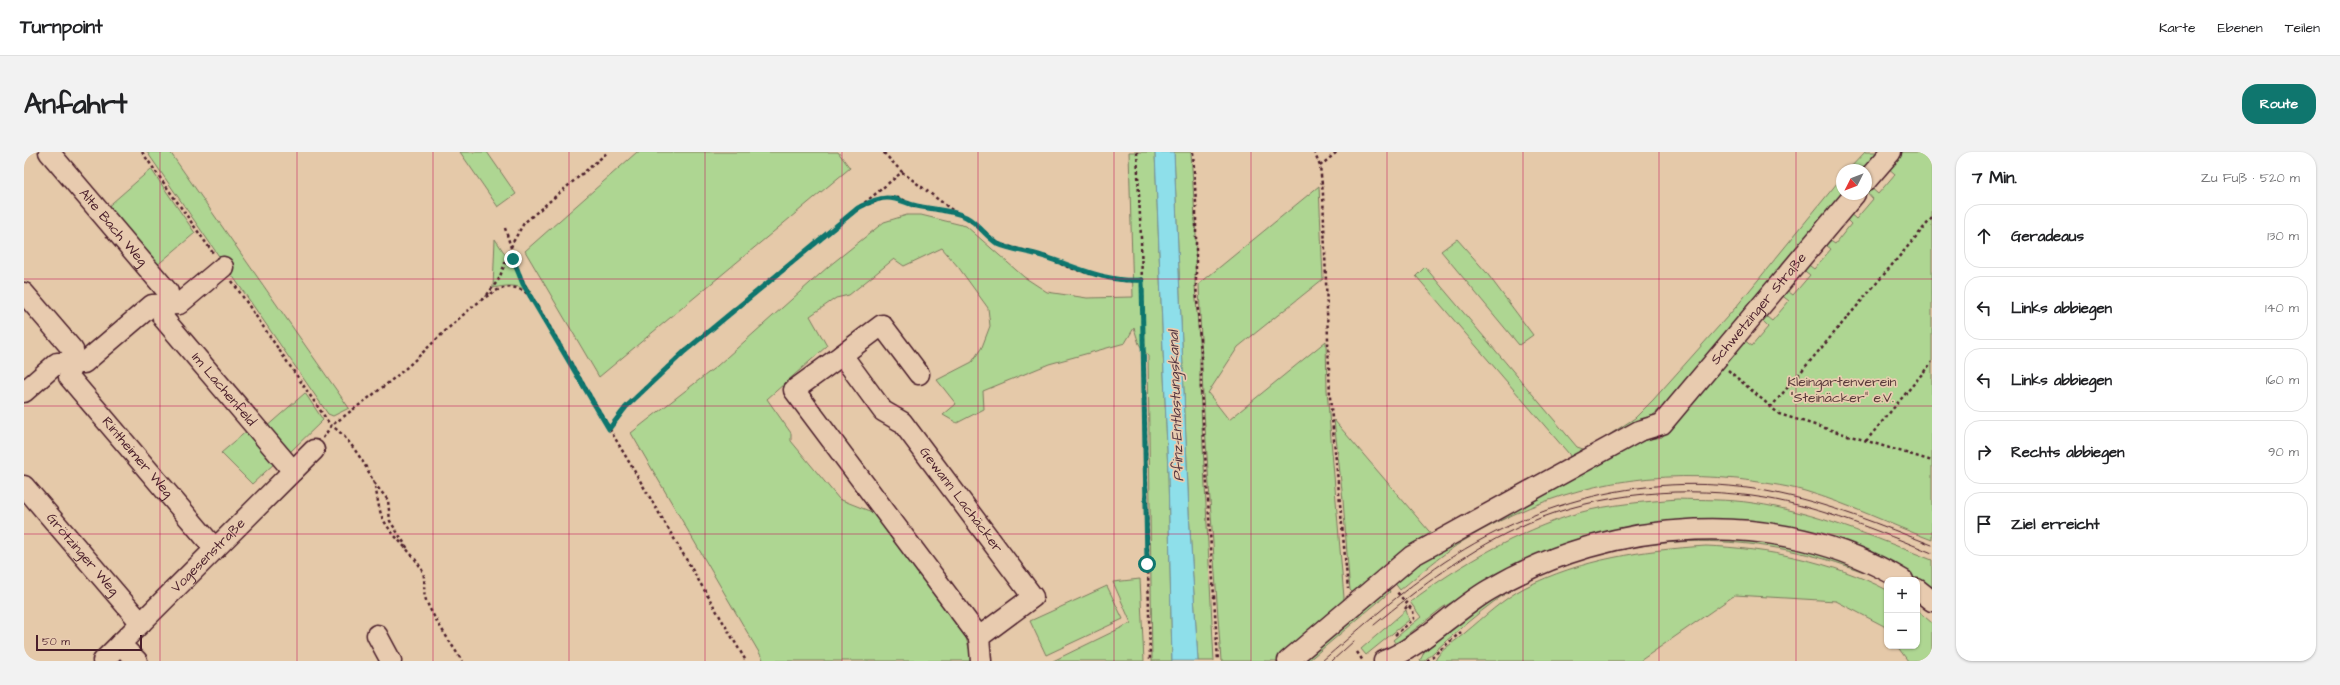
<!DOCTYPE html>
<html lang="de">
<meta charset="utf-8">
<style>
body{margin:0;font-family:"Architects Daughter",sans-serif;background:#f2f2f2;color:#202124}
.controls{position:absolute;right:12px;bottom:12px;display:grid;overflow:hidden;border-radius:8px;box-shadow:0 1px 3px #0004}
.controls button{width:36px;height:36px;display:grid;place-items:center;padding:0;border:0;border-bottom:1px solid #e0e0e0;background:#fff;color:#202124;font:20px sans-serif}
.compass{position:absolute;left:1812px;top:12px;width:36px;height:36px;border-radius:50%;background:#fff;box-shadow:0 1px 3px #0004;rotate:228deg}
.scale{position:absolute;left:12px;bottom:10px;width:106px;box-sizing:border-box;padding-left:4px;border:2px solid #4a1f2b;border-top:0;font-size:11px;line-height:14px;white-space:nowrap;color:#4a1f2b;-webkit-text-stroke:3px #e8cbaf;paint-order:stroke}
.stop{position:absolute;width:12px;height:12px;margin:-9px;border:3px solid #0f766e;border-radius:50%;background:#fff}
.stop.end{background:#0f766e;border-color:#fff;box-shadow:0 1px 4px #0008}
.list{margin:0;padding:0;list-style:none}
h2{display:flex;justify-content:space-between;align-items:center;height:52px;margin:0;padding:0 16px;font-size:17px}
h2 small{font-size:13px;font-weight:400;color:#757577}
.list li{display:grid;grid-template-columns:26px 1fr auto;gap:12px;align-items:center;box-sizing:border-box;height:64px;margin:0 8px 8px;padding:0 8px;border:1px solid #e0e0e0;border-radius:16px}
.list b{display:block;font-size:15px;white-space:nowrap}
.list em{font-size:13px;font-style:normal;color:#757577}
.icon{flex:none;width:22px;height:22px;fill:none;stroke:currentColor;stroke-width:2;stroke-linecap:round;stroke-linejoin:round}
.map{position:relative;flex:none;width:1908px;height:509px;overflow:hidden;border-radius:16px}
header{display:flex;align-items:center;gap:24px;box-sizing:border-box;height:56px;padding:0 20px;background:#fff;border-bottom:1px solid #e0e0e0}
header strong{font-size:19px}
nav{display:flex;gap:22px;margin-inline-start:auto;font-size:14px}
.intro{display:flex;align-items:center;justify-content:space-between;box-sizing:border-box;height:96px;padding:0 24px}
h1{margin:0;font-size:28px}
.button{padding:10px 18px;border-radius:16px;background:#0f766e;color:#fff;font-size:14px;font-weight:700}
main{display:flex;gap:24px;padding:0 24px}
aside{flex:1;background:#fff;border-radius:16px;box-shadow:0 1px 3px #0004}
.map>svg:first-child{display:block}
</style>
<header>
<strong>Turnpoint</strong>
<nav><a>Karte</a><a>Ebenen</a><a>Teilen</a></nav>
</header>
<div class="intro"><h1>Anfahrt</h1><a class="button">Route</a></div>
<main>
<div class="map">
<svg width="1908" height="509" viewBox="0 0 1908 509">
<rect width="100%" height="100%" fill="#e5c9a9"/>
<filter id="ink" filterUnits="userSpaceOnUse"><feTurbulence type="fractalNoise" baseFrequency=".025" numOctaves="2"/><feDisplacementMap in="SourceGraphic" scale="8" xChannelSelector="R" yChannelSelector="G"/><feConvolveMatrix kernelMatrix="1 2 1 2 8 2 1 2 1" color-interpolation-filters="sRGB"/></filter>
<g filter="url(#ink)">
<g fill="#aed692" stroke="#7c7a5e">
<polygon points="123,0 146,0 325,256 309,264 304,262"/>
<polygon points="436,0 463,0 492,42 474,55"/>
<polygon points="613,0 814,0 826,16 575,225 501,99"/>
<polygon points="1105,0 1131,0 1144,320 1148,509 1128,509 1124,204 1115,192 1110,176 1101,191 1025,212 959,239 960,257 933,271 919,263 932,252 913,228 948,210 958,195 966,174 964,156 935,116 918,96 880,114 870,107 825,143 812,146 786,164 803,194 743,247 767,281 767,289 815,347 848,360 942,486 949,509 740,509 607,281 693,214 805,114 860,70 883,63 897,63 942,74 1000,125 1023,140 1063,146 1109,145"/>
<polygon points="1150,0 1167,0 1172,83 1171,134 1176,201 1176,236 1190,509 1174,509 1165,361"/>
<polygon points="1841,0 1857,0 1841,18 1824,18"/>
<path d="M1877,0H1908V388C1865,372 1825,352 1781,339C1759,333 1735,330 1713,327C1614,317 1526,337 1441,388C1418,402 1397,421 1376,438L1370,430L1371,425L1604,291L1638,285L1720,188L1728,194L1744,175L1736,167L1739,162L1748,169L1765,149L1756,142L1761,137L1769,143L1786,123L1777,116L1782,111L1790,117L1807,97L1799,91L1802,86L1811,92L1827,72L1820,65L1824,60L1832,67L1849,47L1842,39L1846,35L1854,42L1871,22L1863,15Z"/>
<polygon points="127,17 171,81 131,115 81,57"/>
<polygon points="1818,25 1818,42 1653,242 1620,271 1548,311 1545,302 1392,124 1401,115 1553,295 1562,298 1611,266 1629,248 1712,155"/>
<polygon points="1295,34 1299,127 1214,195 1184,241 1205,268 1302,189 1303,238 1320,446 1316,457 1256,509 1197,509 1179,245 1175,132"/>
<path d="M471,87L508,142C496,132 484,133 469,136Z"/>
<polygon points="1433,87 1462,120 1509,183 1495,193 1417,99"/>
<polygon points="281,241 299,268 264,302 241,276"/>
<polygon points="1310,268 1410,385 1329,441 1326,438 1325,428 1319,348"/>
<polygon points="224,278 252,310 228,332 197,301"/>
<path d="M1653,347C1678,348 1704,347 1729,351C1791,360 1850,385 1908,408V438L1885,422L1683,370L1448,438L1418,456L1372,492L1369,488L1397,465L1386,450C1437,412 1492,380 1554,361C1586,352 1620,350 1653,347Z"/>
<path d="M1659,386C1709,387 1770,388 1817,408C1828,412 1839,419 1850,424C1751,384 1640,376 1539,414C1524,420 1509,425 1495,433C1460,454 1430,482 1400,509H1396L1400,500L1412,490L1493,430L1582,398Z"/>
<path d="M1682,394C1742,396 1810,410 1863,438V479L1860,474L1812,449L1711,443L1616,509H1411C1415,498 1434,488 1442,480C1460,465 1479,447 1500,436C1557,407 1620,398 1682,394Z"/>
<polygon points="1116,427 1120,509 1029,509 1107,471 1089,430"/>
<polygon points="1083,434 1099,467 1022,503 1006,469"/>
<polygon points="1364,436 1366,440 1284,509 1272,509"/>
<polygon points="1382,458 1385,468 1342,503 1337,497"/>
<polygon points="1893,458 1908,471 1908,509 1884,509 1873,494 1893,494"/>
</g>
<polygon fill="#8edfea" stroke="#73929e" points="1131,0 1150,0 1165,361 1174,509 1148,509 1144,320"/>
<g fill="none" stroke-linecap="round" stroke-linejoin="round">
<g stroke="#4a1f2b" stroke-width="23">
<g id="minor">
<path id="s1" d="M25,0L144,140L139,166L269,319"/>
<polyline points="1842,29 1867,0"/>
<path id="s2" d="M0,141L49,198L45,225L191,397"/>
<polygon points="818,203 859,259 878,270 1009,445 955,485 770,238"/>
<polyline points="818,203 858,173 895,222"/>
<polyline points="0,240 33,211 60,211 128,153 155,152 199,115"/>
<path id="s3" d="M0,334L117,471"/>
<polyline points="1893,437 1908,449"/>
<polyline points="353,483 367,509"/>
<polyline points="955,485 957,509"/>
<polyline points="96,492 113,509"/>
<path id="s4" d="M79,509L290,298"/>
<path id="s5" d="M1264,509L1388,404L1615,279L1638,272L1831,42"/>
<path d="M1360,509C1398,494 1429,459 1465,438C1587,365 1755,353 1879,428"/>
</g>
</g>
<g stroke="#4a1f2b" stroke-width="2.5" stroke-dasharray="3 3" stroke-linecap="butt">
<polyline points="118,0 189,101"/>
<polyline points="1113,0 1117,86 1126,509"/>
<polyline points="1169,0 1172,51 1172,133 1177,201 1177,236 1194,509"/>
<polyline points="1290,0 1296,14 1299,42 1306,245 1324,437"/>
<polyline points="1902,0 1908,9"/>
<polyline points="1296,14 1313,0"/>
<polyline points="878,20 932,61 942,65 975,92 1023,105 1046,116 1084,126 1106,129 1118,128"/>
<polyline points="838,54 861,46 876,46 888,53 929,61"/>
<polyline points="1908,66 1747,255 1755,262 1908,309"/>
<polyline points="481,76 494,119 505,142"/>
<path d="M208,129L307,274C321,280 343,314 349,329C354,341 353,354 359,367C369,386 388,399 398,418C402,426 399,437 401,445C405,460 429,494 438,509"/>
<polyline points="463,143 475,127 489,90 500,71 584,0"/>
<polyline points="1704,218 1747,255"/>
<polyline points="585,277 602,255 661,199 878,20 859,0"/>
<path d="M299,286L307,274C332,255 358,237 382,216C403,198 456,141 480,136C493,133 504,140 511,150L722,509"/>
<polyline points="1842,289 1908,210"/>
<polyline points="350,331 364,348 366,369 384,397"/>
<polyline points="1381,457 1384,453"/>
<polyline points="1371,483 1390,467 1389,459 1372,439"/>
<polyline points="1333,500 1339,509"/>
<polyline points="1403,509 1437,480"/>
</g>
<use href="#minor" stroke="#e8cbaf" stroke-width="20"/>
<g stroke="#4a1f2b" stroke-width="1">
<path d="M1350,473C1397,434 1447,396 1504,371C1577,340 1663,333 1741,346C1798,356 1855,379 1908,401"/>
<path d="M1298,509C1332,480 1366,449 1402,423C1502,349 1629,315 1752,341C1806,352 1857,373 1908,393"/>
<polyline points="1308,509 1330,489"/>
</g>
</g>
</g>
<g fill="none" stroke-linecap="round" stroke-linejoin="round" filter="url(#ink)">
<path stroke="#0f766e" stroke-width="5" d="M489,107L499,132L585,277L602,255L661,199L834,56C843,51 853,46 863,46C874,46 879,50 889,53C906,58 926,57 942,65C954,71 962,85 974,92C986,98 1008,100 1021,105C1053,115 1083,131 1118,128L1123,412"/>
</g>
<path fill="none" stroke="#c2185b" stroke-width="1" stroke-opacity="0.55" d="M136,0V509M273,0V509M409,0V509M545,0V509M681,0V509M818,0V509M954,0V509M1090,0V509M1227,0V509M1363,0V509M1499,0V509M1635,0V509M1772,0V509M0,127H1908M0,254H1908M0,382H1908"/>
<g text-anchor="middle" dominant-baseline="central" stroke-width="3.5" stroke-linejoin="round" paint-order="stroke">
<g font-size="14" fill="#4a1f2b" stroke="#e8cbaf">
<text stroke="none"><textPath href="#s1" startOffset="99">Alte Bach Weg</textPath></text>
<text stroke="none"><textPath href="#s5" startOffset="596">Schwetzinger Straße</textPath></text>
<text stroke="none"><textPath href="#s1" startOffset="304">Im Lachenfeld</textPath></text>
<text stroke="none"><textPath href="#s2" startOffset="208">Rintheimer Weg</textPath></text>
<text transform="translate(937 348) rotate(53)">Gewann Lachäcker</text>
<text stroke="none"><textPath href="#s3" startOffset="90">Grötzinger Weg</textPath></text>
<text stroke="none"><textPath href="#s4" startOffset="149">Vogesenstraße</textPath></text>
</g>
<g font-size="14" fill="#593a3a" stroke="#e8cbaf">
<text x="1818" y="230">Kleingartenverein<tspan x="1818" dy="16">"Steinäcker" e.V.</tspan></text>
</g>
<g font-size="15" font-style="italic" fill="#51323e" stroke="#e8cbaf">
<text transform="translate(1152 254) rotate(-92)">Pfinz-Entlastungskanal</text>
</g>
</g>
</svg>
<div class="controls">
<button>+</button>
<button>−</button>
</div>
<svg class="compass" viewBox="-18 -18 36 36"><path d="M0-13l5 13h-10z" fill="#e53935"/><path d="M0 13l5-13h-10z" fill="#757577"/></svg>
<div class="scale">50 m</div>
<div class="stop" style="left:1123px;top:412px"></div>
<div class="stop end" style="left:489px;top:107px"></div>
</div>
<aside>
<h2>7 Min.<small>Zu Fuß · 520 m</small></h2>
<ul class="list">
<li><svg class="icon" aria-label="ahead" viewBox="0 0 24 24"><path d="M12 20V5M6 11l6-6 6 6"/></svg><div><b>Geradeaus</b></div><em>130 m</em></li>
<li><svg class="icon" aria-label="left" viewBox="0 0 24 24"><path d="M17 20v-9H6M10 6l-5 5 5 5"/></svg><div><b>Links abbiegen</b></div><em>140 m</em></li>
<li><svg class="icon" aria-label="left" viewBox="0 0 24 24"><path d="M17 20v-9H6M10 6l-5 5 5 5"/></svg><div><b>Links abbiegen</b></div><em>160 m</em></li>
<li><svg class="icon" aria-label="right" viewBox="0 0 24 24"><path d="M7 20v-9h11M14 6l5 5-5 5"/></svg><div><b>Rechts abbiegen</b></div><em>90 m</em></li>
<li><svg class="icon" aria-label="arrive" viewBox="0 0 24 24"><path d="M6 21V4h12l-3 4 3 4H6"/></svg><div><b>Ziel erreicht</b></div></li>
</ul>
</aside>
</main>
